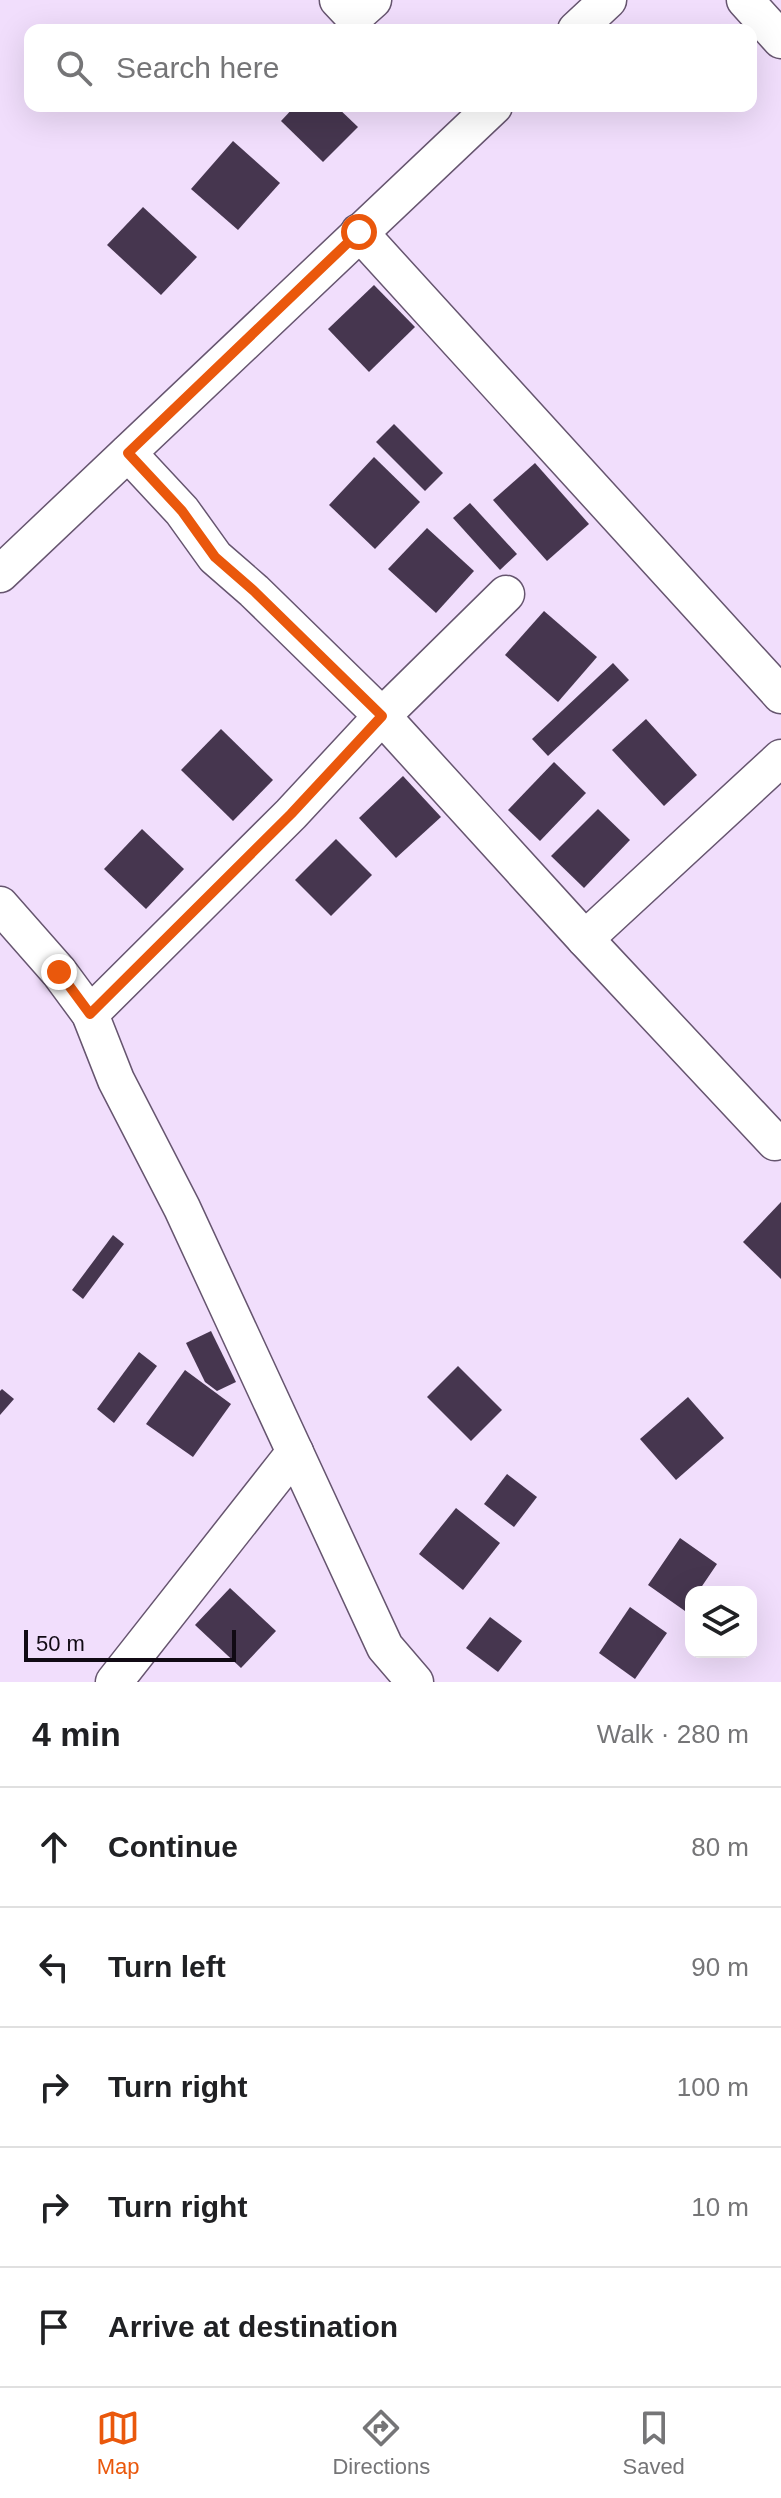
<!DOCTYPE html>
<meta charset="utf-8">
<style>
body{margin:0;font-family:Helvetica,sans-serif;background:#f2f2f2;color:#202124}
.controls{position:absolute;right:24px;bottom:24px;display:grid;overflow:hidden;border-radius:16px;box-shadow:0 8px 32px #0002}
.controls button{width:72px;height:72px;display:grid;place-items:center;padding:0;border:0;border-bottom:2px solid #e0e0e0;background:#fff;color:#202124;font:40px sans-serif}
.scale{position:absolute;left:24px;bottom:20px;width:212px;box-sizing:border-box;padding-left:8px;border:4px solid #110a14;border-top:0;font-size:22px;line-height:28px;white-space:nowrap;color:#110a14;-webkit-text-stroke:6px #f1defc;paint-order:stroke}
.stop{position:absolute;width:24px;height:24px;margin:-18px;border:6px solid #ea580c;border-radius:50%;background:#fff}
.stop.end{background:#ea580c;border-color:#fff;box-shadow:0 2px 8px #0008}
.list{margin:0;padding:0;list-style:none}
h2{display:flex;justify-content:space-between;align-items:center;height:104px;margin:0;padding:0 32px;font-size:34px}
h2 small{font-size:26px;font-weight:400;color:#757577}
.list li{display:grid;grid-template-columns:52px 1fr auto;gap:24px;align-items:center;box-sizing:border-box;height:120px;padding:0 32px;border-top:2px solid #e0e0e0}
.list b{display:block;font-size:30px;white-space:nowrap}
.list em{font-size:26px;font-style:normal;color:#757577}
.icon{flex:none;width:44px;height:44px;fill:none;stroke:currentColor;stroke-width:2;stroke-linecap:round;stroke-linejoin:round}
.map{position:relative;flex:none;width:781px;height:1682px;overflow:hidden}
.search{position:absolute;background:#fff;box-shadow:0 8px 32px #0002;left:24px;right:24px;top:24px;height:88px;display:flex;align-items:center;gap:20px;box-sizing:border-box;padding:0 28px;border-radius:16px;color:#757577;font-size:30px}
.sheet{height:704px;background:#fff}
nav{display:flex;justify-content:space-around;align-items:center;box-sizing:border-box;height:112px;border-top:2px solid #e0e0e0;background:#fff;font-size:22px;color:#757577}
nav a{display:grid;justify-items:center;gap:4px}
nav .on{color:#ea580c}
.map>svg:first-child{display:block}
</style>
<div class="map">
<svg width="781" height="1682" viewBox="0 0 781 1682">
<rect width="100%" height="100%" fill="#f1defc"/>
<g fill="#46364f">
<polygon points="295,106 336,106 358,127 323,162 281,121"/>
<polygon points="233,141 280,183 238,230 191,189"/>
<polygon points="143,207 197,257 161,295 107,245"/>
<polygon points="374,285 415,327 369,372 328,329"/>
<polygon points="394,424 443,473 425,491 376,442"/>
<polygon points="374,457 420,502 375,549 329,505"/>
<polygon points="535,463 589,524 547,561 493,500"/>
<polygon points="470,503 517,554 500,570 453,518"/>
<polygon points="427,528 474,571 436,613 388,569"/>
<polygon points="544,611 597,657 558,702 505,655"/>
<polygon points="613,663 629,680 548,756 532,739"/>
<polygon points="646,719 697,775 664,806 612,750"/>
<polygon points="221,729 273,780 233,821 181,770"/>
<polygon points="554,762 586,793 540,841 508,810"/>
<polygon points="403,776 441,817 396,858 359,818"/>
<polygon points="598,809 630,840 584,888 551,856"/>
<polygon points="142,829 184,869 146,909 104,869"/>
<polygon points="336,839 372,875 331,916 295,880"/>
<polygon points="781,1202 781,1279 743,1242"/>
<polygon points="113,1235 124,1244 83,1299 72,1290"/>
<polygon points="211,1331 236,1382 217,1391 205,1382 186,1343"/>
<polygon points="139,1352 157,1366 114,1423 97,1409"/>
<polygon points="458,1366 502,1410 471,1441 427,1397"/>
<polygon points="185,1370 231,1404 193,1457 146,1424"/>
<polygon points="2,1389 14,1399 0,1415 0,1391"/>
<polygon points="688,1397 724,1438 676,1480 640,1439"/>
<polygon points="507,1474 537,1497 514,1527 484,1504"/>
<polygon points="456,1508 500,1543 463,1590 419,1554"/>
<polygon points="680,1538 717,1564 698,1592 691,1592 691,1602 685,1611 648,1585"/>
<polygon points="230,1588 276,1631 241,1668 195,1625"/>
<polygon points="630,1607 667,1633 635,1679 599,1653"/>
<polygon points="490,1617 522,1641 498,1672 466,1648"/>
</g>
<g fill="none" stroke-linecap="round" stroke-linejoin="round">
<g stroke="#66556f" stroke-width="39">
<g id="minor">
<polyline points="338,0 354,17 373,0"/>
<polyline points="745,0 781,40"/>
<polyline points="576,30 608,0"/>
<polyline points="359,232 781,695"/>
<polyline points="128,453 182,511 215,557 254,591 382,716 585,939 775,1142"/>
<polyline points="0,574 494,106"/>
<polyline points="0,905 59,972 90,1014 116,1080 182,1208 385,1647 415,1682"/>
<polyline points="585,939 781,758"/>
<polyline points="90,1014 291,814 382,716 506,594"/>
<polyline points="114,1682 295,1452"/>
</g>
</g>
<use href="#minor" stroke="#fff" stroke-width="36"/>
</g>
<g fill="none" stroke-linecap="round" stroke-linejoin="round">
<polyline stroke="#ea580c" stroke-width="10" points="59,972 90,1014 291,814 382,716 254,591 215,557 182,511 128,453 359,232"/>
</g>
</svg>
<div class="controls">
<button><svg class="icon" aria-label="layers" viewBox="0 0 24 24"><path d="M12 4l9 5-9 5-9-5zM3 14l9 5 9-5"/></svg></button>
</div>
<div class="scale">50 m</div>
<div class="stop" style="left:359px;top:232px"></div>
<div class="stop end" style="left:59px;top:972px"></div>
<div class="search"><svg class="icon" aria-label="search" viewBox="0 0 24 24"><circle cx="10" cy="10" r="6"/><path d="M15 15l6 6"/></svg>Search here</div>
</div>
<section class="sheet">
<h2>4 min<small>Walk · 280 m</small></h2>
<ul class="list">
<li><svg class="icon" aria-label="ahead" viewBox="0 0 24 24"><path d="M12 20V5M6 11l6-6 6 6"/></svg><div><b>Continue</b></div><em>80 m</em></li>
<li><svg class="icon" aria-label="left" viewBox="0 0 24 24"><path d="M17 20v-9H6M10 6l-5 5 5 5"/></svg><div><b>Turn left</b></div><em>90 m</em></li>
<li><svg class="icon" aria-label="right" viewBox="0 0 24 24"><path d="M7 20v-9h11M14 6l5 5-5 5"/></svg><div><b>Turn right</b></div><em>100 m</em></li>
<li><svg class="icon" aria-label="right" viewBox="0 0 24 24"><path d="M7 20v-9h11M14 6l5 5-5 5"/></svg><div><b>Turn right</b></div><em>10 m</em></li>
<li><svg class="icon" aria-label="arrive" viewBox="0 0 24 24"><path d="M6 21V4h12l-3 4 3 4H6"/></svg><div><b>Arrive at destination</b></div></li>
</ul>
</section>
<nav>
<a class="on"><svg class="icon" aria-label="map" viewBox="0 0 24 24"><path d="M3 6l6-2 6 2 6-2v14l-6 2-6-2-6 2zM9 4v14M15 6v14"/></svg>Map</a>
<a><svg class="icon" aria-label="directions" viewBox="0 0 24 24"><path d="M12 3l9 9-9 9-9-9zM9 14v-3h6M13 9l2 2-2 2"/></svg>Directions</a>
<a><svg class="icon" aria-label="saved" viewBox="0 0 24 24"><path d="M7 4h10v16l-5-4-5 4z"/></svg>Saved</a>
</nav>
